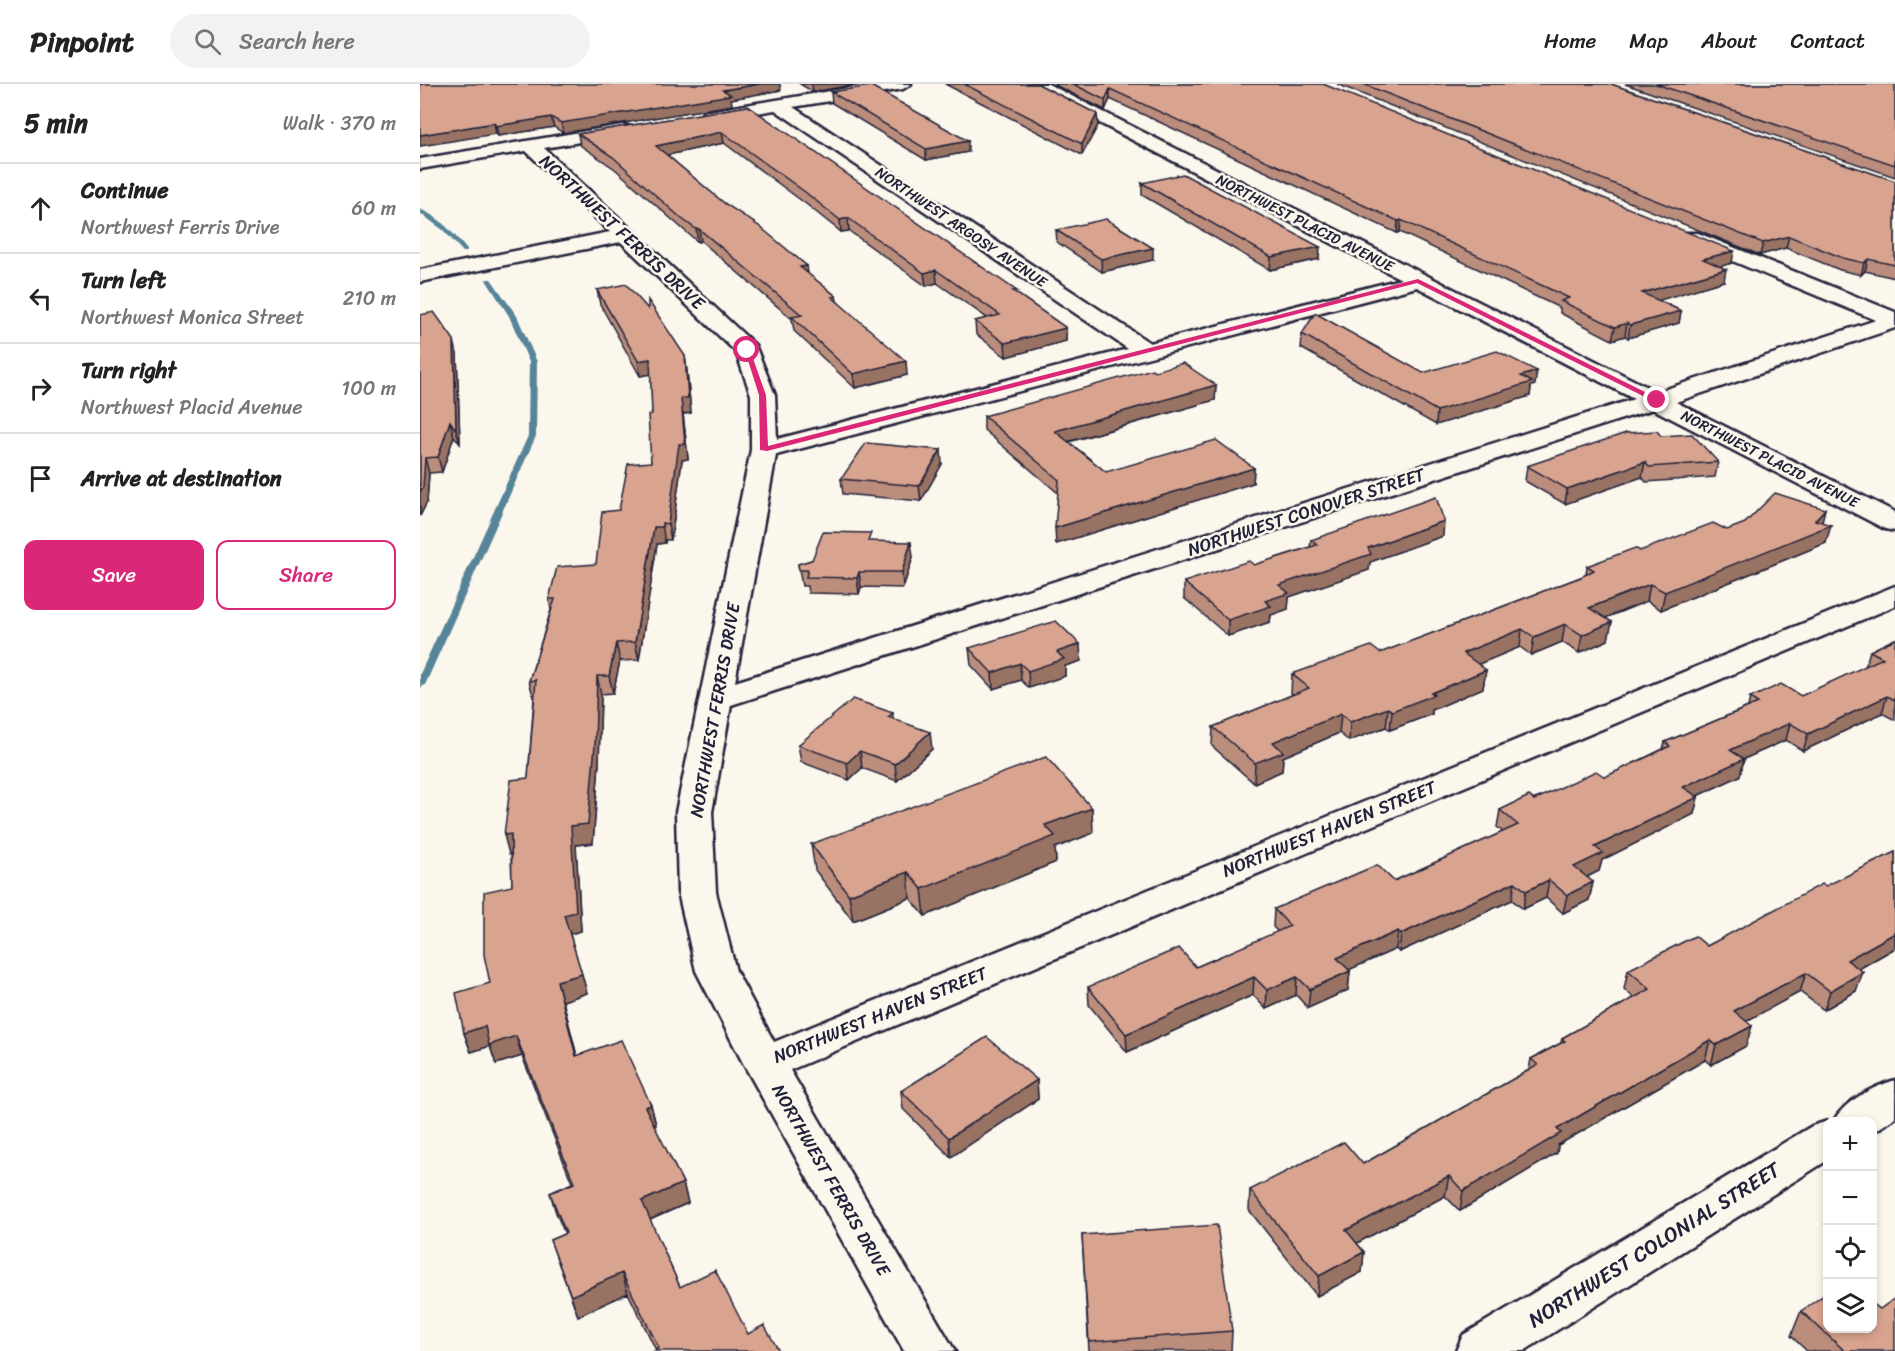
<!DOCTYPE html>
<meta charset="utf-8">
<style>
body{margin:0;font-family:Sriracha,sans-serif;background:#f2f2f2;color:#222}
.controls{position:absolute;right:18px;bottom:18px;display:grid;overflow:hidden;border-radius:12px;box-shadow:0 3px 9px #0003}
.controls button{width:54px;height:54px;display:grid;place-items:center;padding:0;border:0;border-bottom:2px solid #e0e0e0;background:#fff;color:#222;font:30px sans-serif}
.stop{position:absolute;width:18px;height:18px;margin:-14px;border:4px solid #db2777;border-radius:50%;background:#fff}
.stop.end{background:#db2777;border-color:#fff;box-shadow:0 2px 6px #0008}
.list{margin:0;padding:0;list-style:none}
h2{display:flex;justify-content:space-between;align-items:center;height:78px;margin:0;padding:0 24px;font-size:26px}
h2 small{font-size:20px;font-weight:400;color:#767676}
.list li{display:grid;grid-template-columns:39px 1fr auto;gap:18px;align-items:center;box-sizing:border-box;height:90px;padding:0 24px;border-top:2px solid #e0e0e0}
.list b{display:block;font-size:22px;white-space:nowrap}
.list p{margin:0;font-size:20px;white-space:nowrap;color:#767676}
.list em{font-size:20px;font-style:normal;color:#767676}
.actions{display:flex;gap:12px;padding:18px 24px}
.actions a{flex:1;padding:14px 0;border:2px solid #db2777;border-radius:12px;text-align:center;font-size:21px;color:#db2777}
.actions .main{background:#db2777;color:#fff}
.icon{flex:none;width:33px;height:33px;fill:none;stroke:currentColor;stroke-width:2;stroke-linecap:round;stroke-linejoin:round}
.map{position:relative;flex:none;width:1475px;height:1267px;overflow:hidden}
header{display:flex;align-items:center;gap:36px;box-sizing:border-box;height:84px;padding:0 30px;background:#fff;border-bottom:2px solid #e0e0e0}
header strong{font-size:28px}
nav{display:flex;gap:33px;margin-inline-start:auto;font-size:21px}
.search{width:420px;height:54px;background:#f2f2f2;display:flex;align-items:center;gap:15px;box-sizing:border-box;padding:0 21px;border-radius:33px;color:#767676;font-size:22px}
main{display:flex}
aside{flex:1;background:#fff}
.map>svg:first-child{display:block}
</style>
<header>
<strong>Pinpoint</strong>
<div class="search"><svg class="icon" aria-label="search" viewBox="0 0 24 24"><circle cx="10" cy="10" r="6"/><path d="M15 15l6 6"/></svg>Search here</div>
<nav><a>Home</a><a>Map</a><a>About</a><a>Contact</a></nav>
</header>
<main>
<aside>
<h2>5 min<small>Walk · 370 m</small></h2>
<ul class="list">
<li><svg class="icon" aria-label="ahead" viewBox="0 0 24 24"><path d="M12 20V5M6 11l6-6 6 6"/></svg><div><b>Continue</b><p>Northwest Ferris Drive</p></div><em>60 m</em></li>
<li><svg class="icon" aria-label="left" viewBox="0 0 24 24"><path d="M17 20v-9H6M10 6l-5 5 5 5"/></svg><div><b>Turn left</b><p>Northwest Monica Street</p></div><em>210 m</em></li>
<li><svg class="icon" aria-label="right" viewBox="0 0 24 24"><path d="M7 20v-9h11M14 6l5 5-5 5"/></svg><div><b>Turn right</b><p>Northwest Placid Avenue</p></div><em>100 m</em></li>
<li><svg class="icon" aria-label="arrive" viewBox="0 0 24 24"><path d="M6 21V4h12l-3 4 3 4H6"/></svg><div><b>Arrive at destination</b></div></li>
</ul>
<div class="actions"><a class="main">Save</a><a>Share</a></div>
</aside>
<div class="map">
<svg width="1475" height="1267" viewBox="0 0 1475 1267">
<rect width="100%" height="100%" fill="#fbf7ec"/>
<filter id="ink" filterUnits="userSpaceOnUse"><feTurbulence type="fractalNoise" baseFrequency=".0167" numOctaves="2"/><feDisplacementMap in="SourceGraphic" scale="12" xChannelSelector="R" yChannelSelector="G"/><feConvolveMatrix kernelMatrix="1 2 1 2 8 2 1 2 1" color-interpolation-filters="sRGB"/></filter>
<g filter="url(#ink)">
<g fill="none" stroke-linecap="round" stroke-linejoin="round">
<g fill="#568498" fill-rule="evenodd">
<path d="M0,125C20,133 34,150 47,166V168H43L23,146L0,129Z"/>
<polygon points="67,195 71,195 97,232 117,278 116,352 5,601 0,604 0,590 108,352 109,278 89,232 66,196"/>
</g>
<g stroke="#22223b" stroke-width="5">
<g id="minor">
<path d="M453,0H491L483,5L373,23L730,259L981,195L610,3L608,0H628L1237,308L1456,236L1264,157L1261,153L1264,149H1278L1475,228V244L1256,318L1475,428V447L1465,445L1233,325L311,621L292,728L296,808L316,887L354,958L1475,502V522L370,986L535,1267H484L323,979L276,887L258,808L256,728L331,366V311L316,268L201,158L0,198V186L190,148L106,67L0,85V75L202,41L208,42L211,46L208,50L124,64L335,261L355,311L357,355L708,265L355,26L289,37L283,36L281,32L283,28L289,27ZM997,203L1214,315L315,598L356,371Z"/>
<path d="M1475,996V1034L1452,1049V1038H1413C1424,1017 1453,1003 1475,996Z"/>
<polygon points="1408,1037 1411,1038 1408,1038 1408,1076 1104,1267 1036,1267 1043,1251 1392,1042"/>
</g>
</g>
<use href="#minor" fill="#fbf7ec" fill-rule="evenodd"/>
</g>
<g fill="#bb8d7b" stroke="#22223b" stroke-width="1.5">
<polygon points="0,0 361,6 311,15 312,21 143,49 134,43 78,52 76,50"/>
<polygon points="380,0 438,0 393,8"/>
<polygon points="525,0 618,0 677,30 678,41 662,71"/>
<polygon points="633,0 903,0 1312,179 1300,182 1304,197 1238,216 1261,227 1259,239 1208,254 1205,252 1192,256 1140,229 1140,224 980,148 977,149 690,15 685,26"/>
<polygon points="917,0 1191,0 1475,97 1475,194 1445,187 1441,191 1420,186 1366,164 1340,171"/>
<polygon points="1205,0 1475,0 1475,93"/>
<polygon points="411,8 548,68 506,76 412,19"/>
<polygon points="328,22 646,244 646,257 586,273 556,250 555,237 567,234 517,199 506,202 429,147 421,148 386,120 304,59 247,71 304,119 387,182 388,190 416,212 417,217 487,291 435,304 374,247 372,235 281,157 278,158 265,147 195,85 160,61 158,50"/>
<polygon points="722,99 899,175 850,186 722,111"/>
<polygon points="636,146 733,176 682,188 637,158"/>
<polygon points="177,206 265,272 267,287 271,329 263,330 268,375 262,376 251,456 245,456 245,459 237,460 219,576 200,577 193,609 181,610 179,679 173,759 156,761 161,847 150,850 167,909 143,917 157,972 231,1021 236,1041 234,1042 263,1099 268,1119 230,1136 260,1203 328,1250 359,1267 236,1266 208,1209 158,1232 130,1156 145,1150 136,1129 130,1109 152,1099 102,972 76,980 70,962 51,968 44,949 70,899 92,802 91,770 89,770 108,694 114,615 109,597 131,526 129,515 176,480 199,426 231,378 232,330 231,290 220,292 180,220"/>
<polygon points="0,231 37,270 40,360 34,352 22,388 9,389 7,418 0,432"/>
<polygon points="882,250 1003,289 1115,301 1111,302 1110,312 1016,341 881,264"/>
<polygon points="735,287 796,301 795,316 649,358 686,388 834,384 833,399 636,460 638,409 564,346 564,332"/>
<polygon points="1241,352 1298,378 1295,393 1226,398 1222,393 1145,420 1105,397 1107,382"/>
<polygon points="522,380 501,417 423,410 421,395"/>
<polygon points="1402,438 1406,459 1241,526 1227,517 1185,534 1188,556 1159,569 1142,558 1111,571 1100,563 1058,580 1066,586 1063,604 1012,626 1012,630 970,646 966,643 929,657 919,649 863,673 862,687 834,699 792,662 793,643 874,610 871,609 872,590 960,569 1166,491 1167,482 1220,467 1307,446"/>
<polygon points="1023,452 950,478 949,486 869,513 868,525 851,531 850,538 808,552 764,514 764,498 834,481 890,463 891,456"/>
<polygon points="452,457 493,473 483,504 441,503 439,510 388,509 387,502 382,502 378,480"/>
<polygon points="1475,555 1475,636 1462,629 1383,667 1366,656 1324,675 1320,692 1277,712 1278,713 1274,730 1182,776 1179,787 1167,793 1173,798 1169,816 1143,829 1126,814 1103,825 1092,816 979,868 976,865 928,886 930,887 928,906 888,924 876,911 846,925 833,911 707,968 669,921 668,903 776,883 858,848 853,843 854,825 974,797 1083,748 1077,743 1080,726 1185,693 1243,665 1245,658 1328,623 1330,614 1381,612 1445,583 1450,567"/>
<polygon points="549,564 661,577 645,582 645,592 609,604 601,596 573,605 551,581"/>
<polygon points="473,629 473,635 512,665 477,697 442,684 429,696 381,678 378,661"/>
<polygon points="673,749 635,764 636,778 505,832 490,814 433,837 395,786 391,760"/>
<polygon points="1475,768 1475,864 1439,885 1436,907 1404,926 1380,908 1326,937 1326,962 1291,981 1285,976 1138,1061 1137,1069 1040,1127 1025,1112 937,1159 944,1168 942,1188 897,1212 829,1126 830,1106 943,1080 1109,986 1111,975 1141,959 1142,954 1214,914 1204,905 1208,886 1287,862"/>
<polygon points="617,996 618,1015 531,1073 483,1025 481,1007"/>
<polygon points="662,1151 812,1247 811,1267 669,1267"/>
<polygon points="1381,1227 1475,1267 1387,1267 1371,1252"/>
</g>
<g fill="#987364" stroke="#22223b" stroke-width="1.5">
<polygon points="340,0 360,0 361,6 311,15 312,21 143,49 141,39 303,6"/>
<polygon points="392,0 438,0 393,8"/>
<polygon points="690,5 690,15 685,26 685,16"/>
<polygon points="677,30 678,41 662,71 662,60"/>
<polygon points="131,33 134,43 78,52 76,42"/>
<polygon points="74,39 76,50 0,62 0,51"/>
<polygon points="302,48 304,59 238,73 236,62"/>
<polygon points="548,57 548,68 506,76 506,65"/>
<polygon points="428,134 429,147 421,148 420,136"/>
<polygon points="981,136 980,148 977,149 978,137"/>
<polygon points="276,145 279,145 281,157 278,158"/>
<polygon points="1369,152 1366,164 1340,171 1343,159"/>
<polygon points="900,163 899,175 850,186 851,173"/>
<polygon points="733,164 733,176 682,188 681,175"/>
<polygon points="1314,167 1312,179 1281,188 1283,175"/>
<polygon points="1448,175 1445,187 1441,191 1444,179"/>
<polygon points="387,182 388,195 380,183"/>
<polygon points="1306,185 1304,197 1220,222 1222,209"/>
<polygon points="516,186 517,199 506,202 504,189"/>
<polygon points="1261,227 1259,239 1208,254 1210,241"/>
<polygon points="1207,239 1205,252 1192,256 1195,243"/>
<polygon points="646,244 646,257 586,273 585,259"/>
<polygon points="34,256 37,270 40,360 36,346"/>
<polygon points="265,272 267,287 271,329 263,330 268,375 262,376 251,456 248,440"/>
<polygon points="230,275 233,290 220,292 218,277"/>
<polygon points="486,277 487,291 435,304 433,290"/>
<polygon points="1117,287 1115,301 1111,302 1110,312 1016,341 1017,327 1101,292"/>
<polygon points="796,301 795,316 636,361 635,347"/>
<polygon points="30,337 34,352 22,388 18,373"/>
<polygon points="521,366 522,380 501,417 499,402"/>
<polygon points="5,374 9,389 7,418 0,432 0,408"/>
<polygon points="1225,378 1222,393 1145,420 1147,405"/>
<polygon points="834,384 833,399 636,460 635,444"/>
<polygon points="1405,425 1401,442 1411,441 1406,459 1241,526 1245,508 1395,436"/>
<polygon points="1024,437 1023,452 950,478 949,486 869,513 868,525 851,531 850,538 808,552 808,536 845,517 859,501 948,464"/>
<polygon points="242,439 245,459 237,460 219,576 215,558 234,443"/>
<polygon points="491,458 493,473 483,504 482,488"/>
<polygon points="439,488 441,503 439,510 437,494"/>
<polygon points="1230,500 1227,517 1166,542 1169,524"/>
<polygon points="1192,538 1188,556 1159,569 1162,551"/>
<polygon points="1145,540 1142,558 1111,571 1114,553"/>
<polygon points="1102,545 1100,563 1040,588 1043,569"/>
<polygon points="196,559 200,577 193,609 189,592"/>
<polygon points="660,560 661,577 645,582 645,592 609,604 608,587 637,568"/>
<polygon points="600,579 601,596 573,605 572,589"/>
<polygon points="1066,586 1063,604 1012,626 1012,630 970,646 972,627 1011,609"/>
<polygon points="177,592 181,610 179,679 173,759 156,761 161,847 149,850 144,831 151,742"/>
<polygon points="1467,612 1462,629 1383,667 1388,650"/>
<polygon points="968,624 966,643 929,657 930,638"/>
<polygon points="921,630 919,649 863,673 862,687 834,699 835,679 853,658"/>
<polygon points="1370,639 1366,656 1306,683 1310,666"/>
<polygon points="510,648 512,665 477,697 475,680"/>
<polygon points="440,667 442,684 429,696 427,679"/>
<polygon points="1324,675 1320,692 1259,720 1263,703"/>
<polygon points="1278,713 1274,730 1182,776 1179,787 1150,801 1154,783 1175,763"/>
<polygon points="672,724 673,749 635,764 636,778 505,832 502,805 625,741"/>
<polygon points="91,750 96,769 89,770 84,751"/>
<polygon points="488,788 490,814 433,837 429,811"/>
<polygon points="1129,796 1126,814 1103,825 1106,807"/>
<polygon points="1095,798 1092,816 979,868 981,850"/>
<polygon points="1173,798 1169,816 1143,829 1147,811"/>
<polygon points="978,847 976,865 915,892 917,874"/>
<polygon points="1475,849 1475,864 1421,895 1427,876"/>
<polygon points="930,887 928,906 888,924 890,905"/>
<polygon points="1443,888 1436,907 1404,926 1410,907"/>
<polygon points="1386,889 1380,908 1308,947 1314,927"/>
<polygon points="162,890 167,909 143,917 162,992 137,897"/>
<polygon points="834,893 833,911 707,968 706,950"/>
<polygon points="877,893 876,911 846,925 847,906"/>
<polygon points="65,942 96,952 102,972 76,980 70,962 51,968 44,949"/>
<polygon points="1332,942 1326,962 1291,981 1296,961"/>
<polygon points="1290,956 1285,976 1138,1061 1137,1069 1040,1127 1043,1107 1137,1045"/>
<polygon points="617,996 618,1015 531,1073 529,1054"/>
<polygon points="231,1021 236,1041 231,1043 225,1023"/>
<polygon points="1029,1092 1025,1112 924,1166 926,1146"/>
<polygon points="263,1099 268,1119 227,1137 222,1117"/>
<polygon points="944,1168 942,1188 897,1212 899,1192"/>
<polygon points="202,1189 208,1209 158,1232 151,1212"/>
</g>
<g fill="#d9a48f" stroke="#22223b" stroke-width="1.5">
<polygon points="0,0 340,0 303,6 311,11 141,39 131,33 76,42 74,39 0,51"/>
<polygon points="544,0 618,0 677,30 662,60"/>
<polygon points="653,0 903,0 1314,167 1283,175 1306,185 1222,209 1261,227 1210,241 1207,239 1195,243 1141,217 1149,214 981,136 978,137 690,5 685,16"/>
<polygon points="943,0 1191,0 1475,97 1475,181 1448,175 1444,179 1423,174 1369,152 1343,159"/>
<polygon points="1236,0 1475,0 1475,81"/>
<polygon points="451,2 548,57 506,65 411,8"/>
<polygon points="328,22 597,207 593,207 646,244 585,259 555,237 580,231 516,186 504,189 428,134 420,136 385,108 302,48 236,62 304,119 339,142 387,182 380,183 416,212 412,213 486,277 433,290 372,233 382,231 279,145 276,145 262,135 193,73 158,50"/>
<polygon points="763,90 900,163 851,173 722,99"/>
<polygon points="686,135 733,164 681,175 636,146"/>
<polygon points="206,200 228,225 228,216 265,272 268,314 261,314 265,360 259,360 248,440 242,439 242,443 234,443 215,558 196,559 189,592 177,592 175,661 168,740 151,742 156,828 144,831 162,890 137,897 156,972 201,956 231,1021 225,1023 263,1099 222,1117 260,1203 295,1186 328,1250 344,1241 359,1267 234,1267 239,1264 202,1189 151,1212 130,1156 146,1149 130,1109 154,1099 96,952 69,961 65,942 44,949 36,909 70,899 64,871 64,808 92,802 91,750 84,751 91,696 108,694 116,596 109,597 135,515 129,515 137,483 176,480 182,428 199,426 208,380 231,378 228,331 232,330 230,275 218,277 177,206"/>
<polygon points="14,228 34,256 36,346 30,337 18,373 5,374 3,403 0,408 0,231"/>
<polygon points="895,229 1003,289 1077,267 1117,287 1101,292 1112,298 1017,327 882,250"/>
<polygon points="763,279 796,301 635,347 686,388 796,356 834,384 635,444 639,396 564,332 732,285 735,287"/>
<polygon points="1237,347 1241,352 1272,350 1298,378 1229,383 1225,378 1147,405 1107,382 1206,349"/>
<polygon points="446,359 521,366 499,402 421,395"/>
<polygon points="1355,409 1405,425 1395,436 1411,441 1245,508 1230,500 1169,524 1192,538 1162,551 1145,540 1114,553 1102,545 1043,569 1066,586 1011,609 1014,611 972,627 968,624 930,638 921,630 853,658 863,668 835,679 793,643 889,604 872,590 951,562 960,569 1161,493 1174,486 1167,482 1215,464 1220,467 1293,439 1307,446 1325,439"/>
<polygon points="1016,413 1024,437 948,464 951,470 859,501 869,509 845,517 851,522 808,536 764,498 829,477 834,481 897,461 891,456"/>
<polygon points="403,448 451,449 448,457 491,458 482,488 439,488 437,494 386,493 388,486 379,486 378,480 392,476"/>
<polygon points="636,537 660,560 637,568 644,575 608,587 600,579 572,589 549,564"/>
<polygon points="1475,555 1475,616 1467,612 1388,650 1370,639 1310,666 1324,675 1263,703 1278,713 1175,763 1183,769 1154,783 1173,798 1147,811 1129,796 1106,807 1095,798 981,850 978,847 917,874 930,887 890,905 877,893 847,906 834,893 706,950 668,903 759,864 776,883 870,842 854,825 957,781 974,797 1098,741 1080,726 1109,712 1114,716 1176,687 1185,693 1250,662 1245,658 1338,619 1330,614 1361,600 1381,612 1463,574 1450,567"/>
<polygon points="433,615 473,629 468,633 510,648 475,680 440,667 427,679 378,661"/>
<polygon points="626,673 672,724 625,741 635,752 502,805 488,788 429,811 391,760"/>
<polygon points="1475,768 1475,849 1427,876 1443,888 1410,907 1386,889 1314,927 1332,942 1296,961 1290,956 1137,1045 1141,1049 1043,1107 1029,1092 926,1146 944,1168 899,1192 830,1106 924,1058 943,1080 1118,981 1111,975 1145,957 1142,954 1230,905 1208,886 1275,852 1287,862 1402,800 1406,802"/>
<polygon points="567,953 617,996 529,1054 481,1007"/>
<polygon points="797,1141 812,1247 669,1258 662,1151"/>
<polygon points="1407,1209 1407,1245 1452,1245 1452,1219 1460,1225 1475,1214 1475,1267 1425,1267 1381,1227"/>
</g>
</g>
<polygon fill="#db2777" points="998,195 1241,316 1235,318 997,199 347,367 340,366 339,311 324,264 330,266 346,311 348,362"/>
<g text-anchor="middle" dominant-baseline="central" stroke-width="5" stroke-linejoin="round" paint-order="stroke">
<g font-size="15" fill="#22223b" stroke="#fbf7ec">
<text transform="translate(885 139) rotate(27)">NORTHWEST PLACID AVENUE</text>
<text transform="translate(541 143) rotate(34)">NORTHWEST ARGOSY AVENUE</text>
<text transform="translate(1350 375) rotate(27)">NORTHWEST PLACID AVENUE</text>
</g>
<g font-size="18" fill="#22223b" stroke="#fbf7ec">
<text transform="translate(202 148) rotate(43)">NORTHWEST FERRIS DRIVE</text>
<text transform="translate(886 428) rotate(-18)">NORTHWEST CONOVER STREET</text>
<text transform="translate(295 626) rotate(-80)">NORTHWEST FERRIS DRIVE</text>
<text transform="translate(909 745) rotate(-22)">NORTHWEST HAVEN STREET</text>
<text transform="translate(460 931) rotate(-22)">NORTHWEST HAVEN STREET</text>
<text transform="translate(411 1096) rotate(60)">NORTHWEST FERRIS DRIVE</text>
</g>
<g font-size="21" fill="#22223b" stroke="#fbf7ec">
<text transform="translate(1234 1161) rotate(-32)">NORTHWEST COLONIAL STREET</text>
</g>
</g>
</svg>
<div class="controls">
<button>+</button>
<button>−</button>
<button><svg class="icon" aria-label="locate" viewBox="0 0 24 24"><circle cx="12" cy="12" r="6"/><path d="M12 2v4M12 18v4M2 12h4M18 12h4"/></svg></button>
<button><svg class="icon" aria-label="layers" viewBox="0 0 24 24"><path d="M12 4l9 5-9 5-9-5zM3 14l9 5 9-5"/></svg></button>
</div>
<div class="stop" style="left:327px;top:266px"></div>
<div class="stop end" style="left:1237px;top:316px"></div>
</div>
</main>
